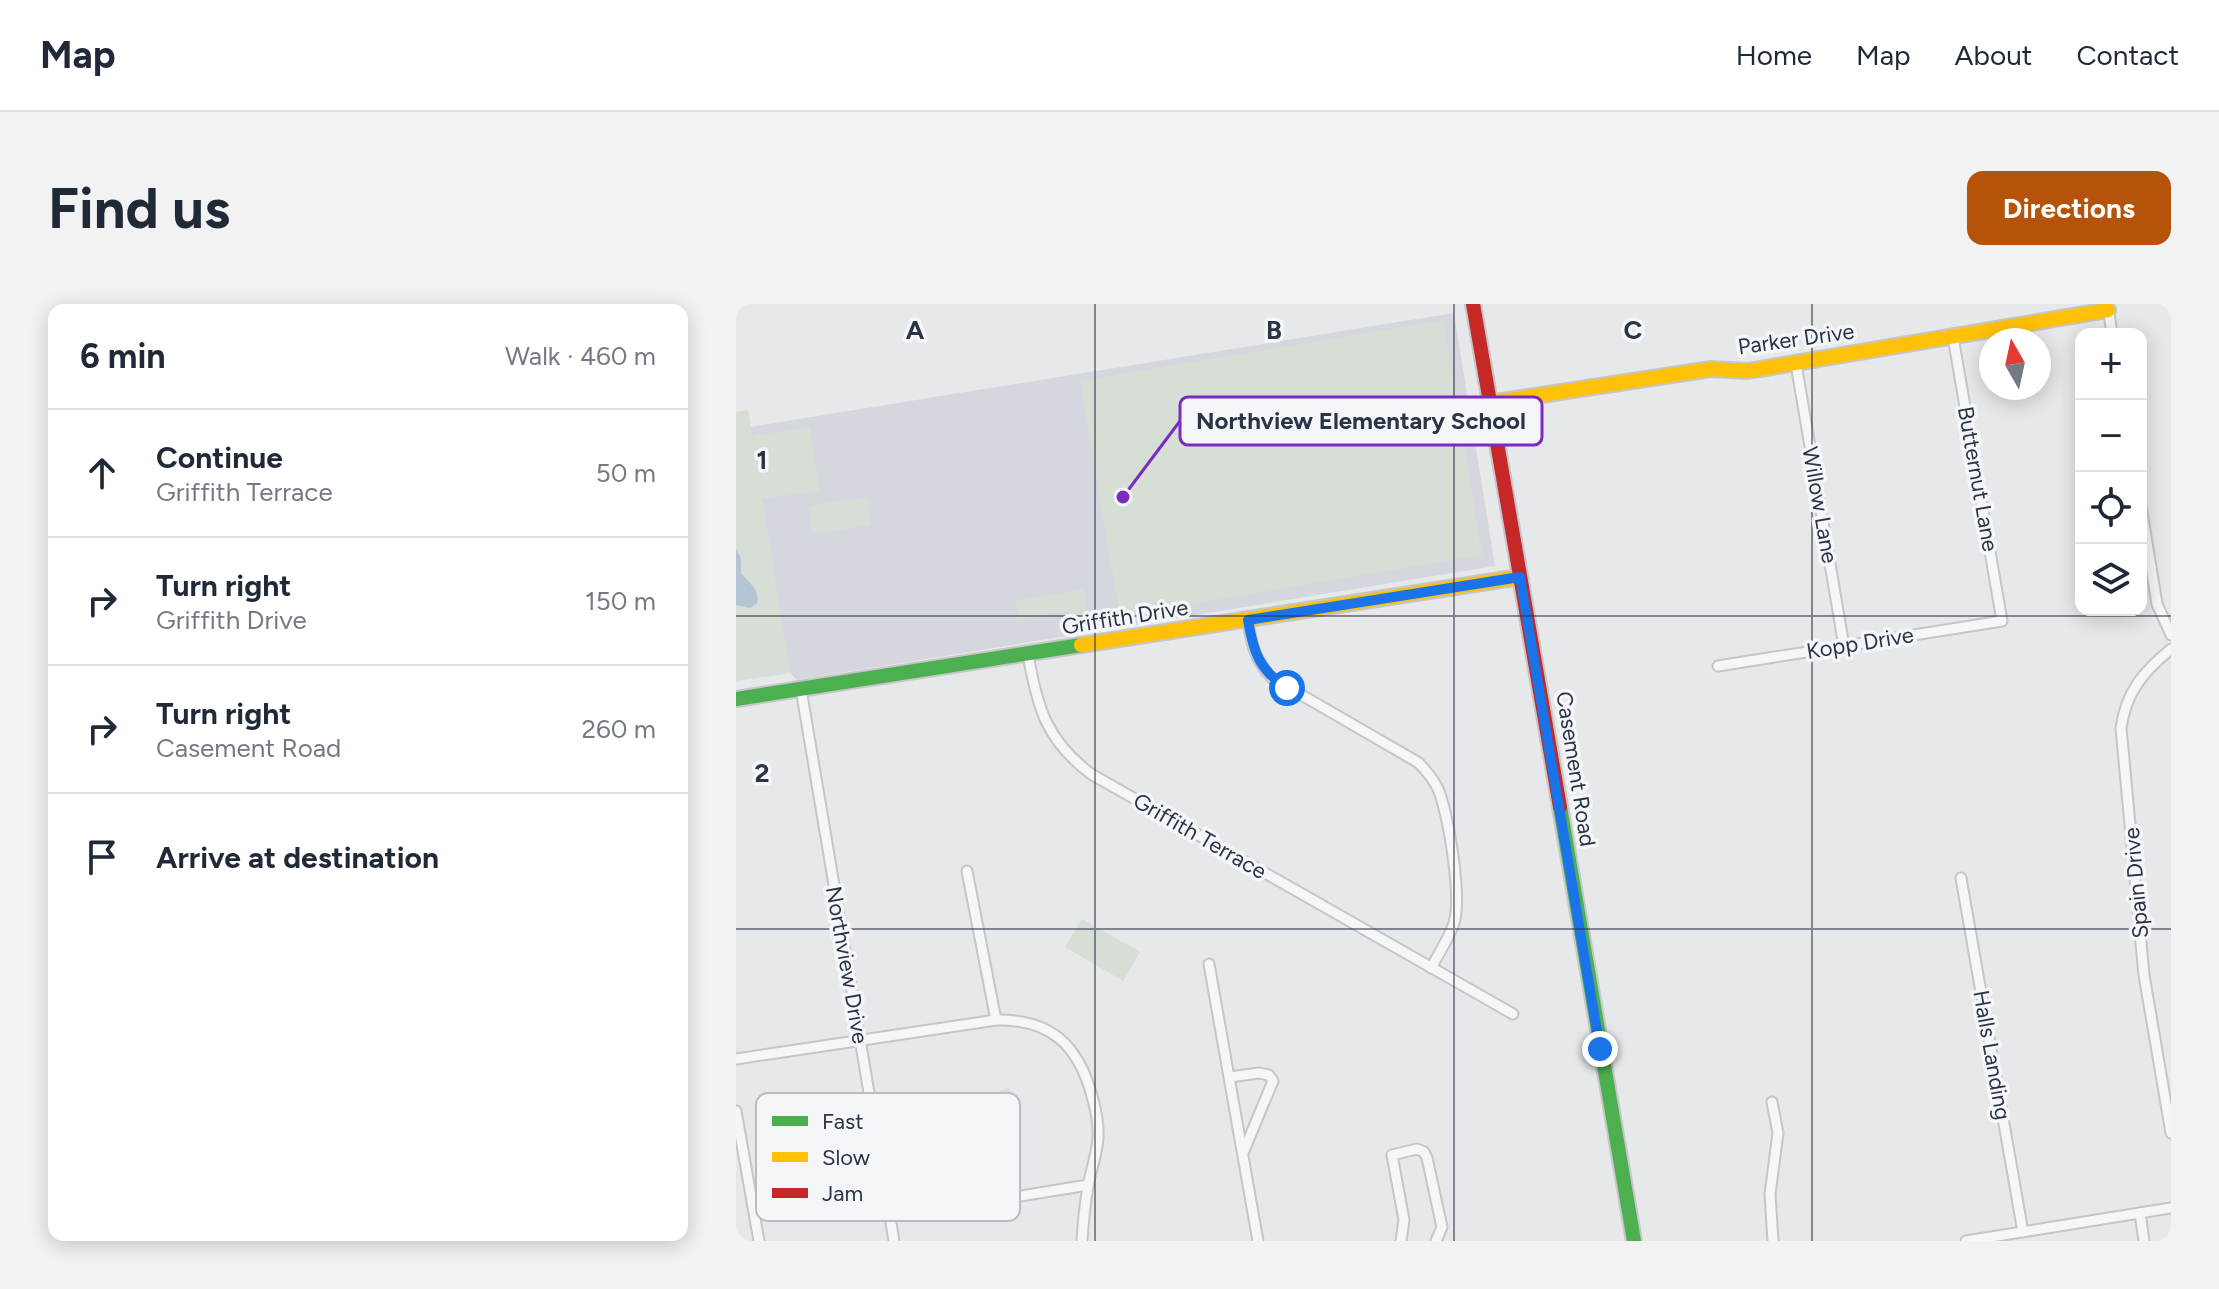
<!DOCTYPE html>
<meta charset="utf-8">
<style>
body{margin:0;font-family:Figtree,sans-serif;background:#f2f2f3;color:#1f2937}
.controls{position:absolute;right:24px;top:24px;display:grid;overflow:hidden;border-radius:16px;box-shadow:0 4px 20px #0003}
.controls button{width:72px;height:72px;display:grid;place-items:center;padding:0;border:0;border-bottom:2px solid #e0e1e3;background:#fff;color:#1f2937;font:40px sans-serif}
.compass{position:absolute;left:1243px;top:24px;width:72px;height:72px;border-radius:50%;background:#fff;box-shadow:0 4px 20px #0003;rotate:351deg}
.stop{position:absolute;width:24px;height:24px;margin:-18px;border:6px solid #1a73e8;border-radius:50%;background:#fff}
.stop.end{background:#1a73e8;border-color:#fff;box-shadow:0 2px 8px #0008}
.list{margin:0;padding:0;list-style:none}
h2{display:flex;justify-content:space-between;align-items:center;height:104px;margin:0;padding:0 32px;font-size:34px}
h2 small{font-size:26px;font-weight:400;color:#747a83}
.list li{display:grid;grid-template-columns:52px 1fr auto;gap:24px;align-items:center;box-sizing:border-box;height:128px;padding:0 32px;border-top:2px solid #e0e1e3}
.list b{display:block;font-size:30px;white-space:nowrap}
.list p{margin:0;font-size:26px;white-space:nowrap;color:#747a83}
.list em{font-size:26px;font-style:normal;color:#747a83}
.icon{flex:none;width:44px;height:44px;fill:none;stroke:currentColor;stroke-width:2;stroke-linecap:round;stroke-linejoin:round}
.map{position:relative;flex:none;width:1435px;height:937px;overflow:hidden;border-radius:16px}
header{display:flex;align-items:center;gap:48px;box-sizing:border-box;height:112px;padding:0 40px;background:#fff;border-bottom:2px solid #e0e1e3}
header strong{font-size:38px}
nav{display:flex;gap:44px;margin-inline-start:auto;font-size:28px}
.intro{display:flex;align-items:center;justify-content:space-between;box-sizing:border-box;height:192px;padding:0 48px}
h1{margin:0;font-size:56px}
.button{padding:20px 36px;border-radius:16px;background:#b45309;color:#fff;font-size:28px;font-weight:700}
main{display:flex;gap:48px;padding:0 48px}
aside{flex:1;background:#fff;border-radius:16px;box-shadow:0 4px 20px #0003}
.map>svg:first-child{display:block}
</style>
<header>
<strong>Map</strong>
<nav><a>Home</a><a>Map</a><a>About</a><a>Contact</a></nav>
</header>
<div class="intro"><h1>Find us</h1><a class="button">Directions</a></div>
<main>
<aside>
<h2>6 min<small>Walk · 460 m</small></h2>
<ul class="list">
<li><svg class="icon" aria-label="ahead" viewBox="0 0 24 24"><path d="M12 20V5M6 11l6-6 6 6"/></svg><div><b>Continue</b><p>Griffith Terrace</p></div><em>50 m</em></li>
<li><svg class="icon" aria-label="right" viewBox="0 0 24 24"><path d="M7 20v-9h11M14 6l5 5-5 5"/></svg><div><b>Turn right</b><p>Griffith Drive</p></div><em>150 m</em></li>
<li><svg class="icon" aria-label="right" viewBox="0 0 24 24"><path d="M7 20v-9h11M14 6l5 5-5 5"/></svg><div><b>Turn right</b><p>Casement Road</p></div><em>260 m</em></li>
<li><svg class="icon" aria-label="arrive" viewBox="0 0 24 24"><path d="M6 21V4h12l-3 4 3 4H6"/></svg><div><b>Arrive at destination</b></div></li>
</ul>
</aside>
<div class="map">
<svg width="1435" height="937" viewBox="0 0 1435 937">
<rect width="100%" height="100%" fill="#e6e8ea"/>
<polygon fill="#d4d7dd" points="718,9 759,262 61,376 54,369 14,123"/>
<g fill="#d6ded6">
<polygon points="707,16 746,251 384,312 344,77"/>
<polygon points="12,106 20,154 17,131 74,124 83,187 26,195 54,369 0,377 0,108"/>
<polygon points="131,193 135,221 76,230 72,202"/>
<polygon points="348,285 353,319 336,321 334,307 282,316 279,297"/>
<polygon points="346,615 404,648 387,677 329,643"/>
<polygon points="271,784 279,790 278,797 258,809 252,803 251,793"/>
</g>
<path fill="#b4c4d5" d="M0,246L5,254V269C13,278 25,288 21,299L14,304L0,301Z"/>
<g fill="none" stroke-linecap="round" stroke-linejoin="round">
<g stroke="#c4c6c8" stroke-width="13">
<g id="street">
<polyline points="1372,3 1376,30"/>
<polyline points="1060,60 1108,342"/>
<polyline points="1405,202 1421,300 1435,331"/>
<path d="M512,316C515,340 519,356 536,374L683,459C691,468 700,478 704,490C713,518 726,592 718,619C713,634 703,649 695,664"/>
<path d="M1435,345C1407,368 1390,388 1385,424L1408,671L1435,829"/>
<path d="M292,350C301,403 310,436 355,470L777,710"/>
<polyline points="982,362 1266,317 1217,33"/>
<polyline points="65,385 158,937"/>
<polyline points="231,567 260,716"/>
<polyline points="1225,574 1287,928"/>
<polyline points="473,660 522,937"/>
<path d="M0,755L260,716C314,715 342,740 356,792C360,806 363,819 362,834C361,850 355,866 352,882C349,900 347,919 346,937"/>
<polyline points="494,773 523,769 533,771 537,777 507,849"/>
<polyline points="1036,798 1042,829 1034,890 1037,937"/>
<polyline points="0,807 23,937"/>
<polyline points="248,898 352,881"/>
<polyline points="1404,909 1408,937"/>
<polyline points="665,937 668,916 656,851 681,845 688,848 691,854 706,923 700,937"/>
<polyline points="1230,937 1435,904"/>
</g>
</g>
<g stroke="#c4c6c8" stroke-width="18">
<g id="fast">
<polyline points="0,395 345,341"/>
<polyline points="824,503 898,937"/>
</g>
</g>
<g stroke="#c4c6c8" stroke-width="18">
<g id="slow">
<polyline points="753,99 975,65 1012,67 1372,6"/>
<polyline points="345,341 784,273"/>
</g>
</g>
<g stroke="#c4c6c8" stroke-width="18">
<polyline id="jam" points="737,0 824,503"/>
</g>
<use href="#street" stroke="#f5f6f7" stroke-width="9"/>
<use href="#fast" stroke="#4caf50" stroke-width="14"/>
<use href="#slow" stroke="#ffc107" stroke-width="14"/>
<use href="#jam" stroke="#c62828" stroke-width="14"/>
</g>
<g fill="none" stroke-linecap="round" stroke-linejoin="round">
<path stroke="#1a73e8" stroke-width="10" d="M551,384C523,366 517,347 512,316L784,273L864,745"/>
</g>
<path fill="none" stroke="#2b3445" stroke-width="2" stroke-opacity="0.55" d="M359,0V937M718,0V937M1076,0V937M0,312H1435M0,625H1435"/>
<g text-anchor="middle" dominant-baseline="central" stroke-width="7" stroke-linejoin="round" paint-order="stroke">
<g font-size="22" fill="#2b3445" stroke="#f4f6f9">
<text transform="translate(1060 35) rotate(-8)">Parker Drive</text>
<text transform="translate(1242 175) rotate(80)">Butternut Lane</text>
<text transform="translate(1084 201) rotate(80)">Willow Lane</text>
<text transform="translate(389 313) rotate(-9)">Griffith Drive</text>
<text transform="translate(1124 339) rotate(-9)">Kopp Drive</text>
<text transform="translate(840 465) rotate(81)">Casement Road</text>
<text transform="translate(464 532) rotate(30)">Griffith Terrace</text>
<text transform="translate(1400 579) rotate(-95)">Spain Drive</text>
<text transform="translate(111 661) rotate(80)">Northview Drive</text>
<text transform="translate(1256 751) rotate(80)">Halls Landing</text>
</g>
</g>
<rect x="20" y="789" width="264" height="128" rx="12" fill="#f4f6f9" stroke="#b8bcc3" stroke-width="2"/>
<rect x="36" y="812" width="36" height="10" fill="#4caf50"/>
<rect x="36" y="848" width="36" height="10" fill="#ffc107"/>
<rect x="36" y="884" width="36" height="10" fill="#c62828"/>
<g font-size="22" fill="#2b3445">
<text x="86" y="825">Fast</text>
<text x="86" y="861">Slow</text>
<text x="86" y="897">Jam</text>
</g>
<g font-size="26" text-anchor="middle" font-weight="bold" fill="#2b3445" stroke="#f4f6f9" stroke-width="7" stroke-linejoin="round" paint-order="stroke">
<text x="179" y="35">A</text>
<text x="538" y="35">B</text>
<text x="897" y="35">C</text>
<text x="26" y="165">1</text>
<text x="26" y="478">2</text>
</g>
<path fill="none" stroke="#7b2cbf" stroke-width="3" d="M387 193L444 117"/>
<circle fill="#7b2cbf" stroke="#f4f6f9" stroke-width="3" cx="387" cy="193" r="8"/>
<rect fill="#f4f6f9" stroke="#7b2cbf" stroke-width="3" x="444" y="93" width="362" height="48" rx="8"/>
<g font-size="24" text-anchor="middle" font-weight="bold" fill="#2b3445">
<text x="625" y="125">Northview Elementary School</text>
</g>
</svg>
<div class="controls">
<button>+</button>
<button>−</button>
<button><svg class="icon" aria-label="locate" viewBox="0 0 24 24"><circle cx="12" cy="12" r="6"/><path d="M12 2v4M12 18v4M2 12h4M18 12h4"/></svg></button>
<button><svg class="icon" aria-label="layers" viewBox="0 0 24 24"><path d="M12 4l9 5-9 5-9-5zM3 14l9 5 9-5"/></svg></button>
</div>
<svg class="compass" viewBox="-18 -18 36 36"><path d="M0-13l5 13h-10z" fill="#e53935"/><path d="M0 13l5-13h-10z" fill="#747a83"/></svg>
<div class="stop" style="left:551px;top:384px"></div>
<div class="stop end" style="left:864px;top:745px"></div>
</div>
</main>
